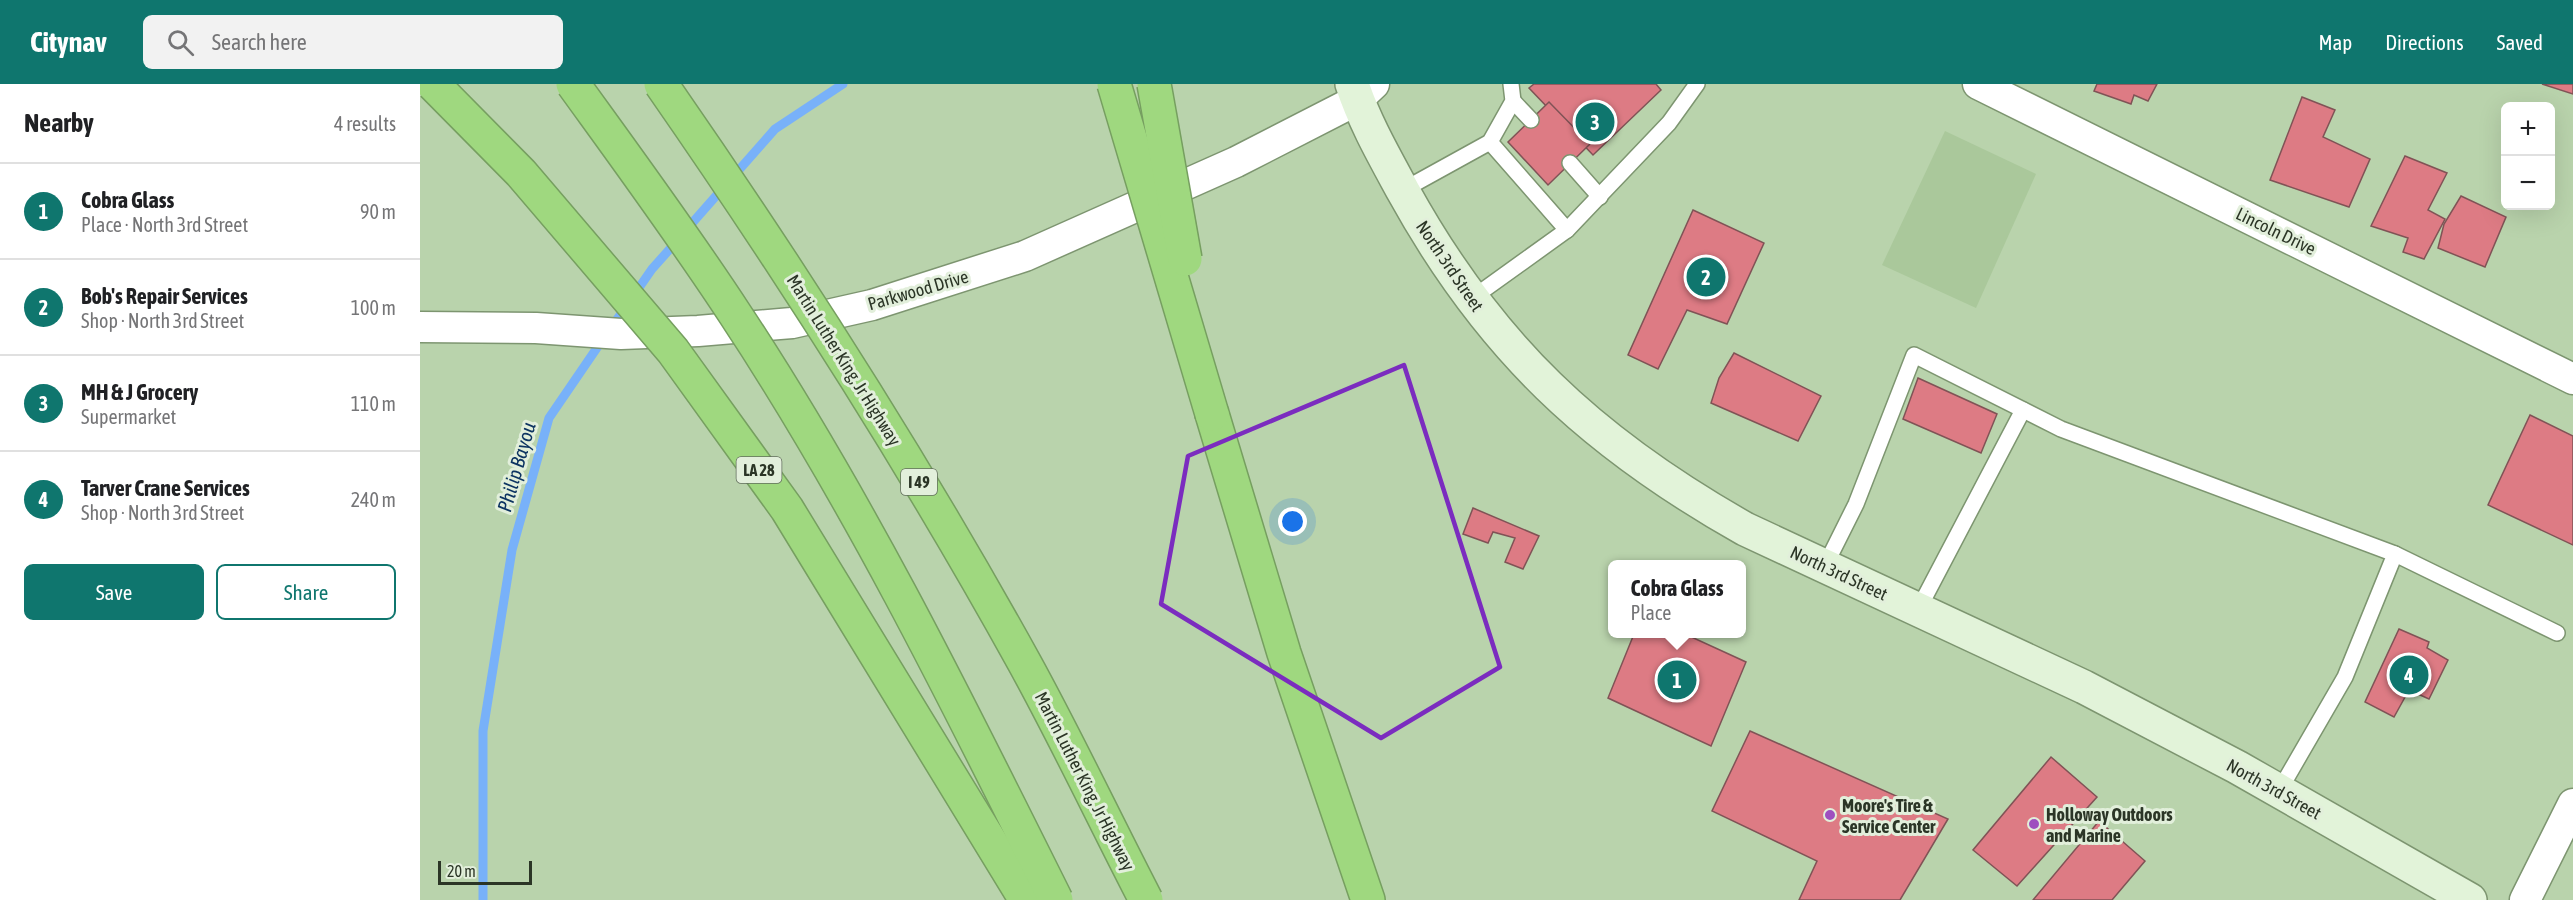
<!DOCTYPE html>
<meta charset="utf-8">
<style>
body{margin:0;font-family:"Asap Condensed",sans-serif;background:#f2f2f2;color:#202124}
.controls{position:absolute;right:18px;top:18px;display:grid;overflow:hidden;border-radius:9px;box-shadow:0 6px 24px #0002}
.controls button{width:54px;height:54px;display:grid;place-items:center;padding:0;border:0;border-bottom:2px solid #e0e0e0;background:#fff;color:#202124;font:30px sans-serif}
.scale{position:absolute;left:18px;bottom:15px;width:94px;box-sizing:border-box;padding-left:6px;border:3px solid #2b3526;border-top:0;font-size:16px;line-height:21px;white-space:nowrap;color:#2b3526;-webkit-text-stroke:4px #e2efdb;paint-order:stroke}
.you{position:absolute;left:873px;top:438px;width:21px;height:21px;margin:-15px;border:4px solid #fff;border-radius:50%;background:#1a73e8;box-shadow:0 0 0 9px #1a73e833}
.badge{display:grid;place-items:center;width:39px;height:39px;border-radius:50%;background:#0f766e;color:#fff;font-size:20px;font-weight:700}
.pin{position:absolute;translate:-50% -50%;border:3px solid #fff;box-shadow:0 2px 6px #0006}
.popup{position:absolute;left:1188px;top:476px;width:138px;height:78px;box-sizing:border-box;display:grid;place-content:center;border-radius:9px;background:#fff;filter:drop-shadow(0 2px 4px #0005);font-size:20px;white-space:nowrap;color:#757577}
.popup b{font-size:22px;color:#202124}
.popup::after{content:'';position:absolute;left:50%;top:100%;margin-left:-12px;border:12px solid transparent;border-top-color:#fff}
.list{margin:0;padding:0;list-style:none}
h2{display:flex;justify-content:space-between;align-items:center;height:78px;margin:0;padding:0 24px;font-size:26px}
h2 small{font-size:20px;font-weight:400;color:#757577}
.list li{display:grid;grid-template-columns:39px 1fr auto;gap:18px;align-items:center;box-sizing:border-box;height:96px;padding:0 24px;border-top:2px solid #e0e0e0}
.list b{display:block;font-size:22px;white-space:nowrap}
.list p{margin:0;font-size:20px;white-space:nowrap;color:#757577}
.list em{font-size:20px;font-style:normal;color:#757577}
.actions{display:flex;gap:12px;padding:18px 24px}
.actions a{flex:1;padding:14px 0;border:2px solid #0f766e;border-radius:9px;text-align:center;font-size:21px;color:#0f766e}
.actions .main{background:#0f766e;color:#fff}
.icon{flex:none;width:33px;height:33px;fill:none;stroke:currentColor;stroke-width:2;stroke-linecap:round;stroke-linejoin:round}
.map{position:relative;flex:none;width:2153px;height:816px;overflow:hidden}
header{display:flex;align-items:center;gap:36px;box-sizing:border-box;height:84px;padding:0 30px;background:#0f766e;color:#fff}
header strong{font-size:28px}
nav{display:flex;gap:33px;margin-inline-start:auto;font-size:21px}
.search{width:420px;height:54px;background:#f2f2f2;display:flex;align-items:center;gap:15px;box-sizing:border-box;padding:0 21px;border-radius:9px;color:#757577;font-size:22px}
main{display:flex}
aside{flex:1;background:#fff}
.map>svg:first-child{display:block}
</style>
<header>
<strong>Citynav</strong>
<div class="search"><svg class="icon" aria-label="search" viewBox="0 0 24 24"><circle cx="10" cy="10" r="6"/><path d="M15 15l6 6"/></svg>Search here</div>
<nav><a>Map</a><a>Directions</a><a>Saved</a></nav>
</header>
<main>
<aside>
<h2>Nearby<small>4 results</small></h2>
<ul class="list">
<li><span class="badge">1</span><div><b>Cobra Glass</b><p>Place · North 3rd Street</p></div><em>90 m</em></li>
<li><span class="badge">2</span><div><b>Bob's Repair Services</b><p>Shop · North 3rd Street</p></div><em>100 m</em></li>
<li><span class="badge">3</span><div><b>MH &amp; J Grocery</b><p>Supermarket</p></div><em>110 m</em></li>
<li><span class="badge">4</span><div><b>Tarver Crane Services</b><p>Shop · North 3rd Street</p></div><em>240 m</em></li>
</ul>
<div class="actions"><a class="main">Save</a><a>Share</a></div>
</aside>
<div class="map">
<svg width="2153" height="816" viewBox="0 0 2153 816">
<rect width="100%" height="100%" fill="#b9d3ac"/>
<polygon fill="#aac89b" points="1525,47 1616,90 1556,224 1462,181"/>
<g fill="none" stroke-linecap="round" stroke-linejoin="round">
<g stroke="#78b1f9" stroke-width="9">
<polyline points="266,146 355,45 423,0"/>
<polyline points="191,244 232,185 257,157"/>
<polyline points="63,816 63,647 92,466 129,334 183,255"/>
</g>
</g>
<g fill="#dd7b84" stroke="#805356" stroke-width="1.5">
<polygon points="1114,0 1236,0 1241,6 1173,71 1109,4"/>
<polygon points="1677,0 1737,0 1728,17 1714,11 1711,20 1674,7"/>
<polygon points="2122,0 2153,0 2153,10"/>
<polygon points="1882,13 1915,26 1903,53 1950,75 1929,123 1850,96"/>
<polygon points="1129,18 1170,60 1128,101 1088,58"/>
<polygon points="1985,72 2027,89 2008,126 2025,135 2004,175 1983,168 1988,154 1951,142"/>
<polygon points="2041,112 2086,133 2065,183 2018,164 2024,140"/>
<polygon points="1273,126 1344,159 1307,240 1267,226 1238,285 1208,271"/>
<polygon points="1314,269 1401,312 1378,357 1291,319 1299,294"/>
<polygon points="1498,294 1577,330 1561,369 1483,335"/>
<polygon points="2110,331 2153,352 2153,461 2068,421"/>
<polygon points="1053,424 1119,452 1103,485 1085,478 1095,454 1073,448 1068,459 1043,450"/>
<polygon points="1979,545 2009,558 2007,564 2028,576 2009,615 1989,606 1974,633 1945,618"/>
<polygon points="1214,550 1265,550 1326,578 1291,662 1188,614"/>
<polygon points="1330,647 1528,735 1480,816 1379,816 1397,777 1292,727"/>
<polygon points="1631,673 1677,713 1597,802 1553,766"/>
<polygon points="1679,737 1725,777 1692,816 1613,816"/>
</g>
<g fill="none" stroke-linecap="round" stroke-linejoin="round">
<g stroke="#7d9570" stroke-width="18">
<g id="service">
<polyline points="1093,17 1111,36"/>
<polyline points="1070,58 1147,146"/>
<polyline points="1150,79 1180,113"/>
<polyline points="983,106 1070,58 1093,17 1091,0"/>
<polyline points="1051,215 1147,146 1249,39 1277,0"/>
<polyline points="1975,470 2137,549"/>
<polyline points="1405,482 1436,420 1494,271 1641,345 1975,470 1925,593 1859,707"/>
<polyline points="1498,526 1603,326"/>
</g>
</g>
<g stroke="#7d9570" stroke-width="33">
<g id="minor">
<polyline points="1558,0 2153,295"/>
<polyline points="0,243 116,244 201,250 278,247 372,239 452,221 605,172 816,78 937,16 954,0"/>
<polyline points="2105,816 2153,720"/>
</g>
</g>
<g stroke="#7d9570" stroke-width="36">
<path id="secondary" d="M932,0C944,37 964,72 983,107C1069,263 1171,358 1325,445L1664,603L1817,683L2050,816"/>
</g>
<g stroke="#769f60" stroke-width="36">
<polyline id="motorway" points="792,330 864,569 948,816"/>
</g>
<use href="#service" stroke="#fff" stroke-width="15"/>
<use href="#minor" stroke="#fff" stroke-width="30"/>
<use href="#secondary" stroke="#e2f3d9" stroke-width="33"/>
<use href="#motorway" stroke="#9fd87f" stroke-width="33"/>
<g stroke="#769f60" stroke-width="36" stroke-linecap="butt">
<g id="motorway-bridge">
<polyline points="13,0 101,89 253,267 367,425 606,816"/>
<path d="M153,0C208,76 264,152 315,230C438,416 537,617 636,816"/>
<path d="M241,0C371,187 494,379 604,578C647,656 685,737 726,816"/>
<polyline points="694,0 792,330"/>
<polyline points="734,0 765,175"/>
</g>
</g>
<use href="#motorway-bridge" stroke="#9fd87f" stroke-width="33"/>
</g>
<path fill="none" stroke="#7b2cbf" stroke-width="4.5" stroke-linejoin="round" d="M984,281L1080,583L961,654L741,520L768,372Z"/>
<g fill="#9e4fbf" stroke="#e2efdb" stroke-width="2">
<circle cx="1410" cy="731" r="6"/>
<circle cx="1614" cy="740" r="6"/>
</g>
<g text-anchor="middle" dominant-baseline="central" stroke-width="6" stroke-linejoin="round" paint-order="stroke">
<g fill="#e2efdb" stroke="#626d5c" stroke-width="1.5">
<rect x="316.5" y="373" width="45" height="26" rx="4.5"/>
<rect x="481" y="385" width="36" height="26" rx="4.5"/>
</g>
<g font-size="16" font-weight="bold" fill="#2b3526">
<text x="339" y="386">LA 28</text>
<text x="499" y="398">I 49</text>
</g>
<g font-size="18" fill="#2b3526" stroke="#e2efdb">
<text transform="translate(1856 147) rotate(26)">Lincoln Drive</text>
<text transform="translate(1030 182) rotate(56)">North 3rd Street</text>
<text transform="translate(498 206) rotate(-16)">Parkwood Drive</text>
<text transform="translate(424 276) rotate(58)">Martin Luther King, Jr Highway</text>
<text transform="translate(1419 489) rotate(25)">North 3rd Street</text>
<text transform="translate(665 697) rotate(63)">Martin Luther King, Jr Highway</text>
<text transform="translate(1854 705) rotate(29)">North 3rd Street</text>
</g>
<g font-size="18" font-weight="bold" fill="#2b3526" stroke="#e2efdb" text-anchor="start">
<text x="1422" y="721">Moore's Tire &amp;<tspan x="1422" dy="21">Service Center</tspan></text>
<text x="1626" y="730">Holloway Outdoors<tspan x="1626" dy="21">and Marine</tspan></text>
</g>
<g font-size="20" font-style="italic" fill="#0d3461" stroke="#e2efdb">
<text transform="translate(96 383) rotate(-74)">Philip Bayou</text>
</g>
</g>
</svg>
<div class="controls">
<button>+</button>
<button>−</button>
</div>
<div class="scale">20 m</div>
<div class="you"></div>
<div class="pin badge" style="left:1257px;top:596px">1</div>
<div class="popup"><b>Cobra Glass</b>Place</div>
<div class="pin badge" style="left:1286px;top:193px">2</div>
<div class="pin badge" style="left:1175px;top:38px">3</div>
<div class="pin badge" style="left:1989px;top:591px">4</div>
</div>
</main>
